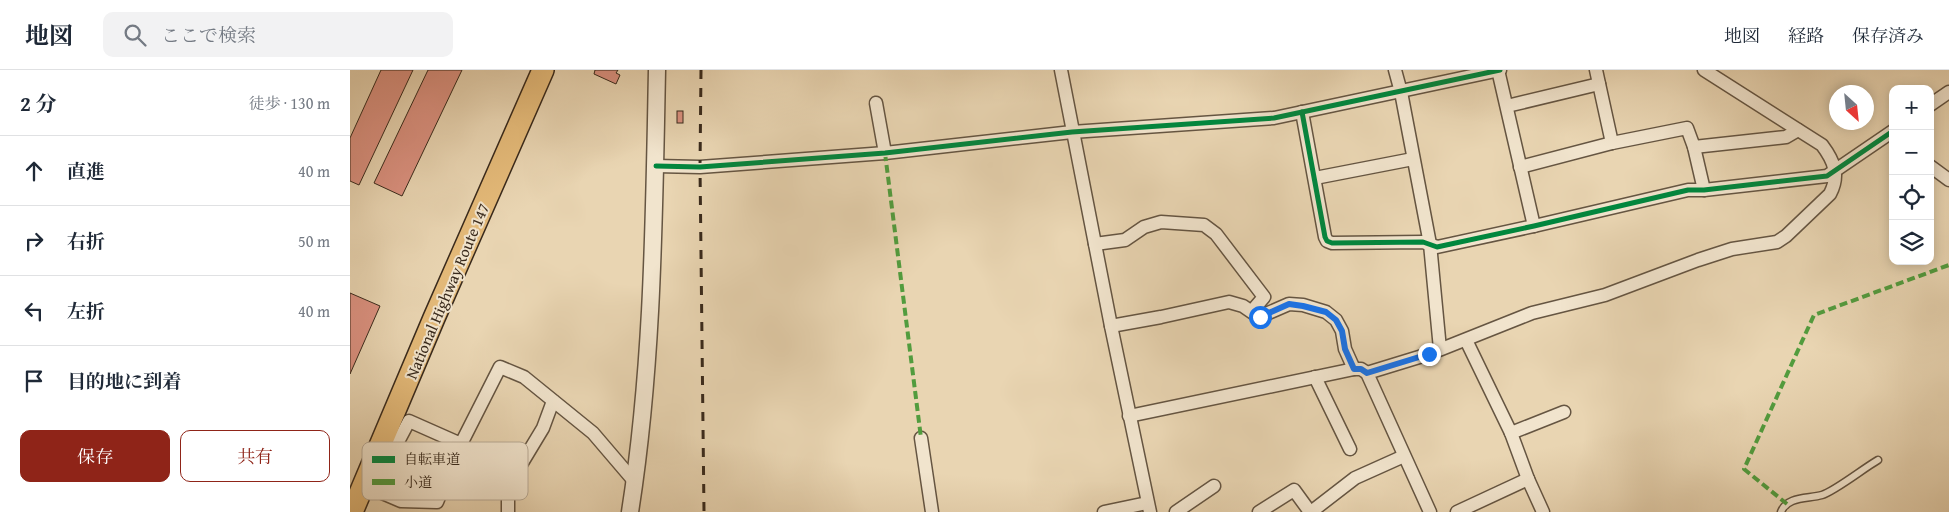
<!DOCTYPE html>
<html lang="ja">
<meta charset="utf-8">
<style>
body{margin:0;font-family:"Gentium Book Plus","Noto Serif JP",serif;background:#f2f2f3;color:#1f2937}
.controls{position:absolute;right:15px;top:15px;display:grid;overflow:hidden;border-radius:10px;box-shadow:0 2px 12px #0003}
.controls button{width:45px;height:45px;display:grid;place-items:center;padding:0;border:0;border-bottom:1px solid #e0e1e3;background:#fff;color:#1f2937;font:25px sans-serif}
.compass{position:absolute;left:1479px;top:15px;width:45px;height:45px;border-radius:50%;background:#fff;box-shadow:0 2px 12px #0003;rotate:153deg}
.stop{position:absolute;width:15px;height:15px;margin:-11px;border:4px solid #1a73e8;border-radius:50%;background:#fff}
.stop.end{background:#1a73e8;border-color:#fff;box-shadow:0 1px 5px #0008}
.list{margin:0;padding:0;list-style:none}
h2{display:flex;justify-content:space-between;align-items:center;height:65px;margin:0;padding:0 20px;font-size:21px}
h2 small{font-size:16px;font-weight:400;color:#747a83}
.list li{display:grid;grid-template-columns:32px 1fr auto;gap:15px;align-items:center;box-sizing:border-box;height:70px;padding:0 20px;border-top:1px solid #e0e1e3}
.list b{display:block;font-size:19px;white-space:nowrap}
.list em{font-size:16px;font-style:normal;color:#747a83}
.actions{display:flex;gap:10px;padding:15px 20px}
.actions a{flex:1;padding:11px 0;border:1px solid #8f2418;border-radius:10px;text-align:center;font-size:18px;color:#8f2418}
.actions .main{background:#8f2418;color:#fff}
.icon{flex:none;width:28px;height:28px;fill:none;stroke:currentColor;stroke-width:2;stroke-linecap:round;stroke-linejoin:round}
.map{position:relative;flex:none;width:1599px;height:442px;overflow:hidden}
header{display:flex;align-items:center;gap:30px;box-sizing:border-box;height:70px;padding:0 25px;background:#fff;border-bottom:1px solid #e0e1e3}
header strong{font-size:24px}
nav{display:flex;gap:28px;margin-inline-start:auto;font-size:18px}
.search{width:350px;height:45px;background:#f2f2f3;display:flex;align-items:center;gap:12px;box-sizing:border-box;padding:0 18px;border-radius:10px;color:#747a83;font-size:19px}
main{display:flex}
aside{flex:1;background:#fff}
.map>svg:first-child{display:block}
</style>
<header>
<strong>地図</strong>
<div class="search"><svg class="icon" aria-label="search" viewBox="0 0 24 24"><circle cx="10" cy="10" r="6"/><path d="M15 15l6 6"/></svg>ここで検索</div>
<nav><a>地図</a><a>経路</a><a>保存済み</a></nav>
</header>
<main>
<aside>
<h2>2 分<small>徒歩 · 130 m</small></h2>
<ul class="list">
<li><svg class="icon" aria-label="ahead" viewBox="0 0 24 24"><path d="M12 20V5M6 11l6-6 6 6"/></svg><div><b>直進</b></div><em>40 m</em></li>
<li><svg class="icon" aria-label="right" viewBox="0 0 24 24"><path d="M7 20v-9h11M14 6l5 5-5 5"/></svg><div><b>右折</b></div><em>50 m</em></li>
<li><svg class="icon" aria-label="left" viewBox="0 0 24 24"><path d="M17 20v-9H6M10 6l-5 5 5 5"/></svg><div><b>左折</b></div><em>40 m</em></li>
<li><svg class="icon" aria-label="arrive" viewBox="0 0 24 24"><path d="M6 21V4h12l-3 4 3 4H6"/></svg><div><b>目的地に到着</b></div></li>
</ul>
<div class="actions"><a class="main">保存</a><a>共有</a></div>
</aside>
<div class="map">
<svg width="1599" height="442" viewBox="0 0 1599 442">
<rect width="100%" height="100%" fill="#e9d5b2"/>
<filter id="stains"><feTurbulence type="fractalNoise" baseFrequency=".004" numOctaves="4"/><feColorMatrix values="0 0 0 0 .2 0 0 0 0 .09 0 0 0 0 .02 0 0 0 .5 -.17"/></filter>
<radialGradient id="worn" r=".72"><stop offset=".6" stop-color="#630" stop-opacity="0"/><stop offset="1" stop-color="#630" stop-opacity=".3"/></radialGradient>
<g fill="#db9180" stroke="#392a1c">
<polygon points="31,0 63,0 9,115 0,111 0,68"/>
<polygon points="78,0 112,0 52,126 24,113"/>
<polygon points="245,0 268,0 266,3 270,5 266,14 244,4"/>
<rect x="327" y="41" width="6" height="12"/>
<polygon points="0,223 30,236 0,304"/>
</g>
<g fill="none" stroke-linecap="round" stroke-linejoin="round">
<g stroke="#655542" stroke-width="9">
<path id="service" d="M1431,442C1437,426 1458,429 1472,425C1485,421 1514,398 1528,390"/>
</g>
<g stroke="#655542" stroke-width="15">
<g id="minor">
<polyline points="711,0 761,256 800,442"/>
<polyline points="1045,0 1051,22 1080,174 1090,279"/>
<polyline points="1148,0 1184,156"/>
<polyline points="1246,0 1262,73"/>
<polyline points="526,33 535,83"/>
<polyline points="1580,35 1599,22"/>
<polyline points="1157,36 1249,14"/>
<polyline points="952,42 975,167 977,171 982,173 1073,172 1087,177 1184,156 1338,120 1354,120 1477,106 1543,61"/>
<polyline points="1344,77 1436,67 1448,60"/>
<polyline points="306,96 350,97 535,83 722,62 924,48 1150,0"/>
<polyline points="1580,96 1599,110"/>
<polyline points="1170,97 1262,73 1337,58 1344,77 1354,120"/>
<polyline points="965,108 1063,89"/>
<polyline points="745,174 775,170 794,157 811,152 854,155 866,164 914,227 902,241"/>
<polyline points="761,256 811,247 879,232 893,236 909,247 939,234 953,235 976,242 986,250 992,261 995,279 1004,299"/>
<polyline points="1116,270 1161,363 1178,409 1193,442"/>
<path d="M1017,303L1079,284L1182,243L1255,225L1348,190L1382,179L1427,172L1436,166L1480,124C1490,105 1484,91 1472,75L1354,0"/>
<polyline points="965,307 1000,379"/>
<polyline points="779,346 1004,299 1011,299 1017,303 1080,442"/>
<polyline points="1161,363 1214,342"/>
<polyline points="571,368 582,442"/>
<polyline points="111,374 59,351 23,419 51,431 87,432 111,374 150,297 174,307 243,363 284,411"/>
<polyline points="158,442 158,416 193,358 203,331"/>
<polyline points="754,442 797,433"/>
<polyline points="826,442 864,416"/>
<polyline points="909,442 944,420 960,442"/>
<polyline points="961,442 1005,408 1054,386"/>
<polyline points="1107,442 1178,409"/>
</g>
</g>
<g stroke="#655542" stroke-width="19">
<path id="tertiary" d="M280,442C303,296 304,148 307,0"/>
</g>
<g stroke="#392a1c" stroke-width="24">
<polyline id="trunk" points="2,442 84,248 193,0"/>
</g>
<use href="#service" stroke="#f1e4cd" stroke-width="6"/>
<use href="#minor" stroke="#f1e4cd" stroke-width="12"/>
<use href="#tertiary" stroke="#f1e4cd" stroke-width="16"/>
<use href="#trunk" stroke="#e4ba79" stroke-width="21"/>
<polyline stroke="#392a1c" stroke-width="3" stroke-dasharray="9 9" stroke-linecap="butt" points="351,0 350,97 354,442"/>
<g stroke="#529c3e" stroke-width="4" stroke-dasharray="8 4" stroke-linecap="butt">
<polyline points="535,83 571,368"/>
<polyline points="1437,434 1394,399 1464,245 1599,195"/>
</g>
<g stroke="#f1e4cd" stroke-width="8">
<g id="cycleway">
<polyline points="952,42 975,167 977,171 982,173 1073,172 1087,177 1184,156 1338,120 1354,120 1477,106 1543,61"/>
<polyline points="306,96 350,97 535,83 722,62 924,48 1150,0"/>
</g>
</g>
<use href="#cycleway" stroke="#00873e" stroke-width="5"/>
</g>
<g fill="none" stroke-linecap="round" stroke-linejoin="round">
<polyline stroke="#1a73e8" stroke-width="6" points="910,247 939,234 953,236 976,242 986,250 992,261 995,279 1004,299 1011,299 1017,303 1079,284"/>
</g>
<g text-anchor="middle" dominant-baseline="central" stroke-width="4" stroke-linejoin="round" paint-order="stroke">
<g font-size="16" fill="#392a1c" stroke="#f1e4cd">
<text transform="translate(97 221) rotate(-67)">National Highway Route 147</text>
</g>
</g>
<rect x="12" y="372" width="166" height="58" rx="8" fill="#f1e4cd" stroke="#baac98" stroke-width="1"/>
<rect x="22" y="386" width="23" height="7" fill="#00873e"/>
<rect x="22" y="409" width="23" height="6" fill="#529c3e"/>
<g font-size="14" fill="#392a1c">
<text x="54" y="394">自転車道</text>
<text x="54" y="417">小道</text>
</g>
<rect width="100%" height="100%" filter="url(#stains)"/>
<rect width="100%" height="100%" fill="url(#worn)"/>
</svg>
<div class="controls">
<button>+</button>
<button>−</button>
<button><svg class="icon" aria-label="locate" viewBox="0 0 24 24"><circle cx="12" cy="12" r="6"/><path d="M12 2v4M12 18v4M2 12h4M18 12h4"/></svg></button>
<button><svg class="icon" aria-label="layers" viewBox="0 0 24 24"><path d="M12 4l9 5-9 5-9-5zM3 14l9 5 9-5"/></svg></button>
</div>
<svg class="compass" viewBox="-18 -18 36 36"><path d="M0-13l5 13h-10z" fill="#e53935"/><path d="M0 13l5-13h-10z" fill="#747a83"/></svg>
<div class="stop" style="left:910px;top:247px"></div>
<div class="stop end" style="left:1079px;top:284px"></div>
</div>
</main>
